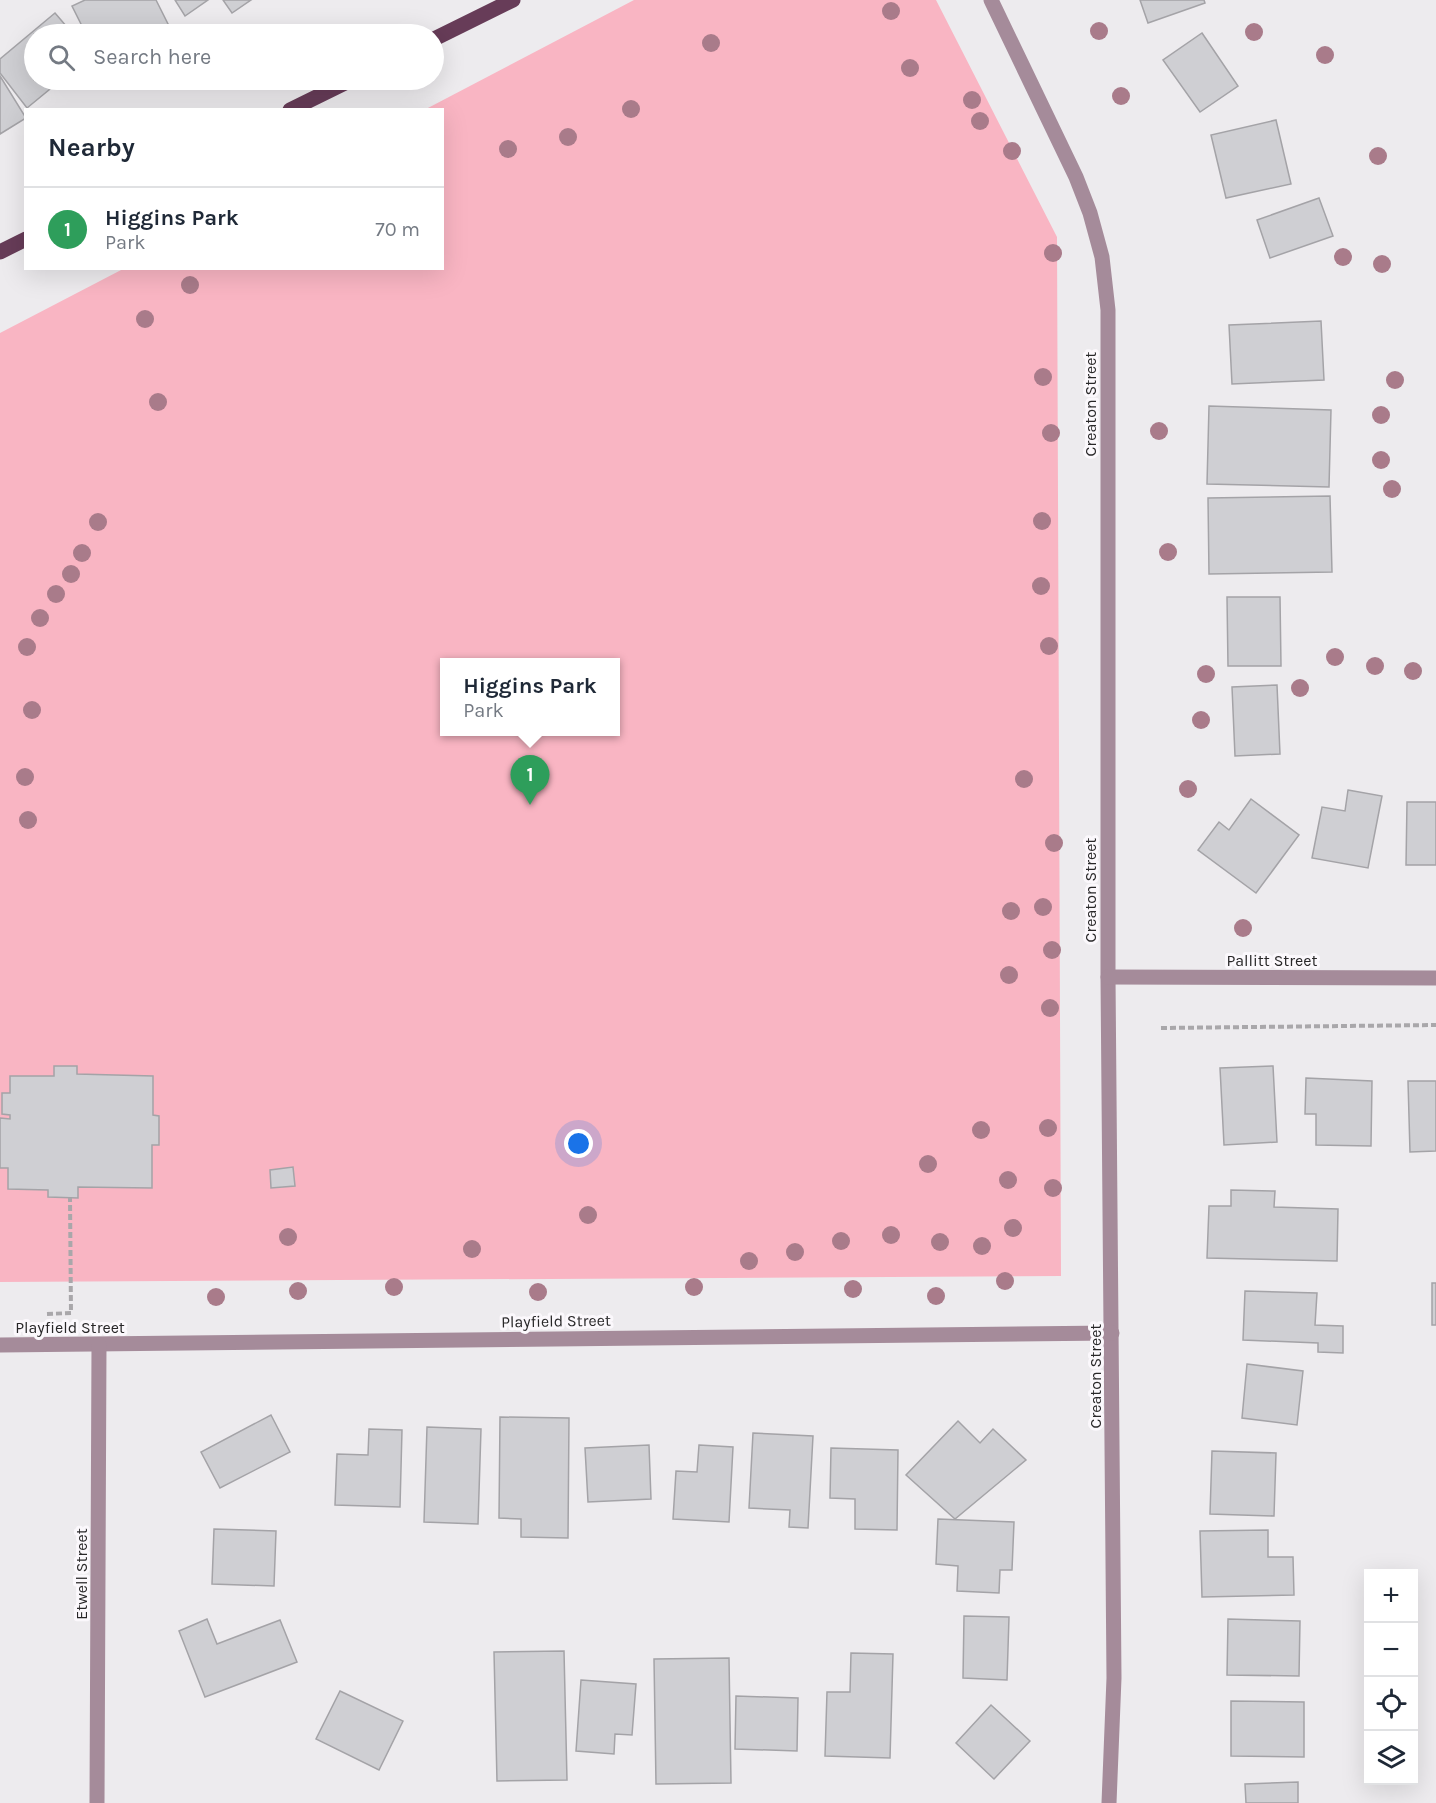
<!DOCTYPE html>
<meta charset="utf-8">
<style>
body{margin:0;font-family:Karla,sans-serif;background:#f6f6f7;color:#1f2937}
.controls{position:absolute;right:18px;bottom:18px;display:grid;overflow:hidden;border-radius:0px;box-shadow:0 6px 24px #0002}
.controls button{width:54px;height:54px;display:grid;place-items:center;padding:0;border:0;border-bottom:2px solid #e0e1e3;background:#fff;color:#1f2937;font:30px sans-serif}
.you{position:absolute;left:579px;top:1144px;width:21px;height:21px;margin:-15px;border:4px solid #fff;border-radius:50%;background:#1a73e8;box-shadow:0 0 0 9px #1a73e833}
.badge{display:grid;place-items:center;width:39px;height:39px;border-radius:50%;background:#1a73e8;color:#fff;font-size:20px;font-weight:700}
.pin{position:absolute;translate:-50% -50px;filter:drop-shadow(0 2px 3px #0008)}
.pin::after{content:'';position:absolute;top:32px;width:21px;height:18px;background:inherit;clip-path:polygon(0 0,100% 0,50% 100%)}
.popup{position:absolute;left:440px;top:658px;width:180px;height:78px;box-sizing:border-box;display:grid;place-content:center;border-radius:0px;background:#fff;filter:drop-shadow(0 2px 4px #0005);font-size:20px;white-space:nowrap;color:#747a83}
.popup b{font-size:22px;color:#1f2937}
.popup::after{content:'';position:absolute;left:50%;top:100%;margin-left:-12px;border:12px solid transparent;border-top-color:#fff}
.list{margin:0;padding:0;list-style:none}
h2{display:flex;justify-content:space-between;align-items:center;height:78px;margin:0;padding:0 24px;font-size:26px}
h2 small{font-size:20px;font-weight:400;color:#747a83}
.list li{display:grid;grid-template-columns:39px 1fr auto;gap:18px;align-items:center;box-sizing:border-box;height:84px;padding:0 24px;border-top:2px solid #e0e1e3}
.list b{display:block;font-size:22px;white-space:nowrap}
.list p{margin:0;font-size:20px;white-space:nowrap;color:#747a83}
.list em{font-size:20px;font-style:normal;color:#747a83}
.icon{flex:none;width:33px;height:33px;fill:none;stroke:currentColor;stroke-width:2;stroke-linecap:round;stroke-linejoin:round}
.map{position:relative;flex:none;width:1436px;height:1803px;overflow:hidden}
.search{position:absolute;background:#fff;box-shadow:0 6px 24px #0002;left:24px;top:24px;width:420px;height:66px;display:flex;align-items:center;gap:15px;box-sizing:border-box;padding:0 21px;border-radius:33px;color:#747a83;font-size:22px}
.panel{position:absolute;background:#fff;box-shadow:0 6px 24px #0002;left:24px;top:108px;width:420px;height:162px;border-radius:0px}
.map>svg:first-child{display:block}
</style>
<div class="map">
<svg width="1436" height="1803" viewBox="0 0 1436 1803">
<rect width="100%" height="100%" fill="#edebee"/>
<path fill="#f9b5c3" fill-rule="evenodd" d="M634,0H936L1057,237L1061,1276L0,1282V333L123,269L442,268V110L426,109ZM444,662H616V732H444Z"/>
<g fill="#cfcfd3" stroke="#a4a3a7" stroke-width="1.5">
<polygon points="85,0 156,0 171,30 162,34 86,34 72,6"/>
<polygon points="175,0 208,0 185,16"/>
<polygon points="223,0 251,0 232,13"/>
<polygon points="1140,0 1204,0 1205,3 1148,23"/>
<polygon points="55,13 73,34 34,34 34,80 61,80 27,108 0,73 0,59"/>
<polygon points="1202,33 1238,86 1200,112 1163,60"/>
<polygon points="0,76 26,118 0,134"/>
<polygon points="1276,120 1291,184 1226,198 1211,135"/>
<polygon points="1319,198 1333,236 1270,258 1257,220"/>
<polygon points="1321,321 1324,380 1232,384 1229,325"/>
<polygon points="1209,406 1331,410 1329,487 1207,484"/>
<polygon points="1330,496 1332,572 1209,574 1208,498"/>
<polygon points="1227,597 1280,597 1281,666 1228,666"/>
<polygon points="1277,685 1280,754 1235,756 1232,687"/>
<polygon points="1348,790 1382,796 1368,868 1312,858 1322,807 1345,811"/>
<polygon points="1251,799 1299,835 1256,893 1198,850 1219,822 1229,830"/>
<polygon points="1407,802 1436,802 1436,865 1406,865"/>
<polygon points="54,1066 77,1066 77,1074 153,1076 153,1115 159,1116 159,1145 152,1145 152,1188 78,1187 78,1198 48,1197 48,1190 8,1189 8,1168 0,1168 0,1118 10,1119 10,1115 2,1114 2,1093 10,1093 10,1076 54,1076"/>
<polygon points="1273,1066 1277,1142 1224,1145 1220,1068"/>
<polygon points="1306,1078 1372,1081 1371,1146 1316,1145 1316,1114 1305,1114"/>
<polygon points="1408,1081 1436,1081 1436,1151 1410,1152"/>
<polygon points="293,1167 295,1186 271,1188 270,1170"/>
<polygon points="1231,1190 1275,1191 1274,1207 1338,1209 1337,1261 1207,1258 1209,1206 1231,1206"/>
<rect x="1432" y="1283" width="4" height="42"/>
<polygon points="1245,1291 1317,1293 1315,1325 1343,1326 1343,1353 1318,1352 1318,1343 1243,1340"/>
<polygon points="1247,1364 1303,1371 1297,1425 1242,1418"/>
<polygon points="271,1415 290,1452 220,1488 201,1452"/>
<polygon points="500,1417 569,1418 568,1538 521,1537 521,1519 499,1518"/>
<polygon points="958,1421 980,1443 993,1429 1026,1460 955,1519 906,1475"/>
<polygon points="427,1427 481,1429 478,1524 424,1522"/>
<polygon points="369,1429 402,1430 400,1507 335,1505 337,1454 368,1455"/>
<polygon points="753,1433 813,1436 808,1528 789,1527 790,1510 749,1508"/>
<polygon points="649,1445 651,1499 588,1502 585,1448"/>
<polygon points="699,1445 733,1447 729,1522 673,1519 676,1471 697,1472"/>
<polygon points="831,1448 898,1450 897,1530 855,1529 855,1499 830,1498"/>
<polygon points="1212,1451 1276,1453 1274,1516 1210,1514"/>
<polygon points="938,1519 1014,1522 1012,1570 1000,1570 999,1593 957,1591 958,1566 936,1564"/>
<polygon points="214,1529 276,1531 274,1586 212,1584"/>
<polygon points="1268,1530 1268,1557 1293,1557 1294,1595 1202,1597 1200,1531"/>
<polygon points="964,1616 1009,1617 1007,1680 963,1678"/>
<polygon points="207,1619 217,1644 280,1620 297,1662 205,1697 179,1631"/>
<polygon points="1228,1619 1300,1621 1299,1676 1227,1675"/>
<polygon points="564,1651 567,1780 497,1781 494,1652"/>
<polygon points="851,1653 893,1654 890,1758 825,1756 827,1692 850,1692"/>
<polygon points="729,1658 731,1783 656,1784 654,1659"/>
<polygon points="581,1680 636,1684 632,1735 615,1734 614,1754 576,1751"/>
<polygon points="340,1691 403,1721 379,1770 316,1739"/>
<polygon points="736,1696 798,1698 797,1751 735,1749"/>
<polygon points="1231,1701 1304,1702 1304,1757 1231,1756"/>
<polygon points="991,1705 1030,1741 994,1779 956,1743"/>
<polygon points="1298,1782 1298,1803 1246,1803 1245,1784"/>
</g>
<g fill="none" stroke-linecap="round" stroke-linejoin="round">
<g stroke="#a9a7aa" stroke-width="4" stroke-dasharray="6 3" stroke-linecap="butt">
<polyline points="1161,1028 1436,1025"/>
<polyline points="47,1314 71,1313 70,1198"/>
</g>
<g stroke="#a58b9a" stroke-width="15">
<polyline points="991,0 1076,177 1090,213 1102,257 1108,310 1108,977 1114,1678 1109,1803"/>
<polyline points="1108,977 1436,978"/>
<polyline points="0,1345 1112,1333"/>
<polyline points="97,1803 99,1345"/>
</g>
<g stroke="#673c58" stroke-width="15">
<polyline points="434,39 513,0"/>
<polyline points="290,110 351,80"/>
<polyline points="0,252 26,239"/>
</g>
</g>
<g fill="#a97b8a">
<circle cx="891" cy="11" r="9"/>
<circle cx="1099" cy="31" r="9"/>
<circle cx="1254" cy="32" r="9"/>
<circle cx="711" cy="43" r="9"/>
<circle cx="1325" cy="55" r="9"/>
<circle cx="910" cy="68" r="9"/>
<circle cx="1121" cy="96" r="9"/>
<circle cx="972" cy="100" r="9"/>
<circle cx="631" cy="109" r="9"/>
<circle cx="980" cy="121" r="9"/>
<circle cx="568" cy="137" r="9"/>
<circle cx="508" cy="149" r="9"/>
<circle cx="1012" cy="151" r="9"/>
<circle cx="1378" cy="156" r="9"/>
<circle cx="1053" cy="253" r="9"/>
<circle cx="1343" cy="257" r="9"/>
<circle cx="1382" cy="264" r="9"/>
<circle cx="190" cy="285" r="9"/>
<circle cx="145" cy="319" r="9"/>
<circle cx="1043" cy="377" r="9"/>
<circle cx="1395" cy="380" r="9"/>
<circle cx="158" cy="402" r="9"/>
<circle cx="1381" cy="415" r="9"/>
<circle cx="1159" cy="431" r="9"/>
<circle cx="1051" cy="433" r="9"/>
<circle cx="1381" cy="460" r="9"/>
<circle cx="1392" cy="489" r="9"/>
<circle cx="1042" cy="521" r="9"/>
<circle cx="98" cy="522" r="9"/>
<circle cx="1168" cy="552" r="9"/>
<circle cx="82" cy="553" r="9"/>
<circle cx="71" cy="574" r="9"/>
<circle cx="1041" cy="586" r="9"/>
<circle cx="56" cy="594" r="9"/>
<circle cx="40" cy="618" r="9"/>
<circle cx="1049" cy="646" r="9"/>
<circle cx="27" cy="647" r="9"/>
<circle cx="1335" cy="657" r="9"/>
<circle cx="1375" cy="666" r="9"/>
<circle cx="1413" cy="671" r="9"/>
<circle cx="1206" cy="674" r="9"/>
<circle cx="1300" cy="688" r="9"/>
<circle cx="32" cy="710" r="9"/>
<circle cx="1201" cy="720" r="9"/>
<circle cx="25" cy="777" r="9"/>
<circle cx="1024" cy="779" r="9"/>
<circle cx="1188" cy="789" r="9"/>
<circle cx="28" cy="820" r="9"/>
<circle cx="1054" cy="843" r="9"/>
<circle cx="1043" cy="907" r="9"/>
<circle cx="1011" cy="911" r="9"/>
<circle cx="1243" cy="928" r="9"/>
<circle cx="1052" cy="950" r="9"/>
<circle cx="1009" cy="975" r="9"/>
<circle cx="1050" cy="1008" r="9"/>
<circle cx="1048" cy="1128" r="9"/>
<circle cx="981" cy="1130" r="9"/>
<circle cx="928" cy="1164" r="9"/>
<circle cx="1008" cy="1180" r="9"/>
<circle cx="1053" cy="1188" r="9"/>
<circle cx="588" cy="1215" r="9"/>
<circle cx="1013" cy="1228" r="9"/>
<circle cx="891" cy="1235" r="9"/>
<circle cx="288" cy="1237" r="9"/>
<circle cx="841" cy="1241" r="9"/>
<circle cx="940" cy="1242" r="9"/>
<circle cx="982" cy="1246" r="9"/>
<circle cx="472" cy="1249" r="9"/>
<circle cx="795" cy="1252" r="9"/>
<circle cx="749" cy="1261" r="9"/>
<circle cx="1005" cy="1281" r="9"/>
<circle cx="394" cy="1287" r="9"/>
<circle cx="694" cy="1287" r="9"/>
<circle cx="853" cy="1289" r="9"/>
<circle cx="298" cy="1291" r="9"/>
<circle cx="538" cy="1292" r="9"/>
<circle cx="936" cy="1296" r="9"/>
<circle cx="216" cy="1297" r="9"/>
</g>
<g text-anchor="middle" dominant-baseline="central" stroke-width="6" stroke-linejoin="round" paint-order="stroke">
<g font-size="16" fill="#282728" stroke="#fbf8fc">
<text transform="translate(1090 404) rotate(-90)">Creaton Street</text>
<text transform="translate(1090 890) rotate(-90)">Creaton Street</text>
<text x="1272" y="960">Pallitt Street</text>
<text transform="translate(556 1321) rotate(-1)">Playfield Street</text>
<text x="70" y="1327">Playfield Street</text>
<text transform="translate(1095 1376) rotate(-90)">Creaton Street</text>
<text transform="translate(81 1574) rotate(-90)">Etwell Street</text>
</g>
</g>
</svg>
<div class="controls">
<button>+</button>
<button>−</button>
<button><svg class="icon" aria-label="locate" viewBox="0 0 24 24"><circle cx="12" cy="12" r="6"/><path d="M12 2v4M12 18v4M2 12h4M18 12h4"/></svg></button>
<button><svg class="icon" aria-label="layers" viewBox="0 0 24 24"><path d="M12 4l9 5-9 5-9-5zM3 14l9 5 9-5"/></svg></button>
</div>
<div class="you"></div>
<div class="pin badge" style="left:530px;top:805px;background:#2e9e5b">1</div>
<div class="popup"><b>Higgins Park</b>Park</div>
<div class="search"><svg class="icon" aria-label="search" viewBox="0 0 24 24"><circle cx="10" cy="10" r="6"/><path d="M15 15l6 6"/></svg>Search here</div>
<section class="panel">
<h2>Nearby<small></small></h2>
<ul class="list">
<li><span class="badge" style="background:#2e9e5b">1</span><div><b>Higgins Park</b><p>Park</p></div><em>70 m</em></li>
</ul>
</section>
</div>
